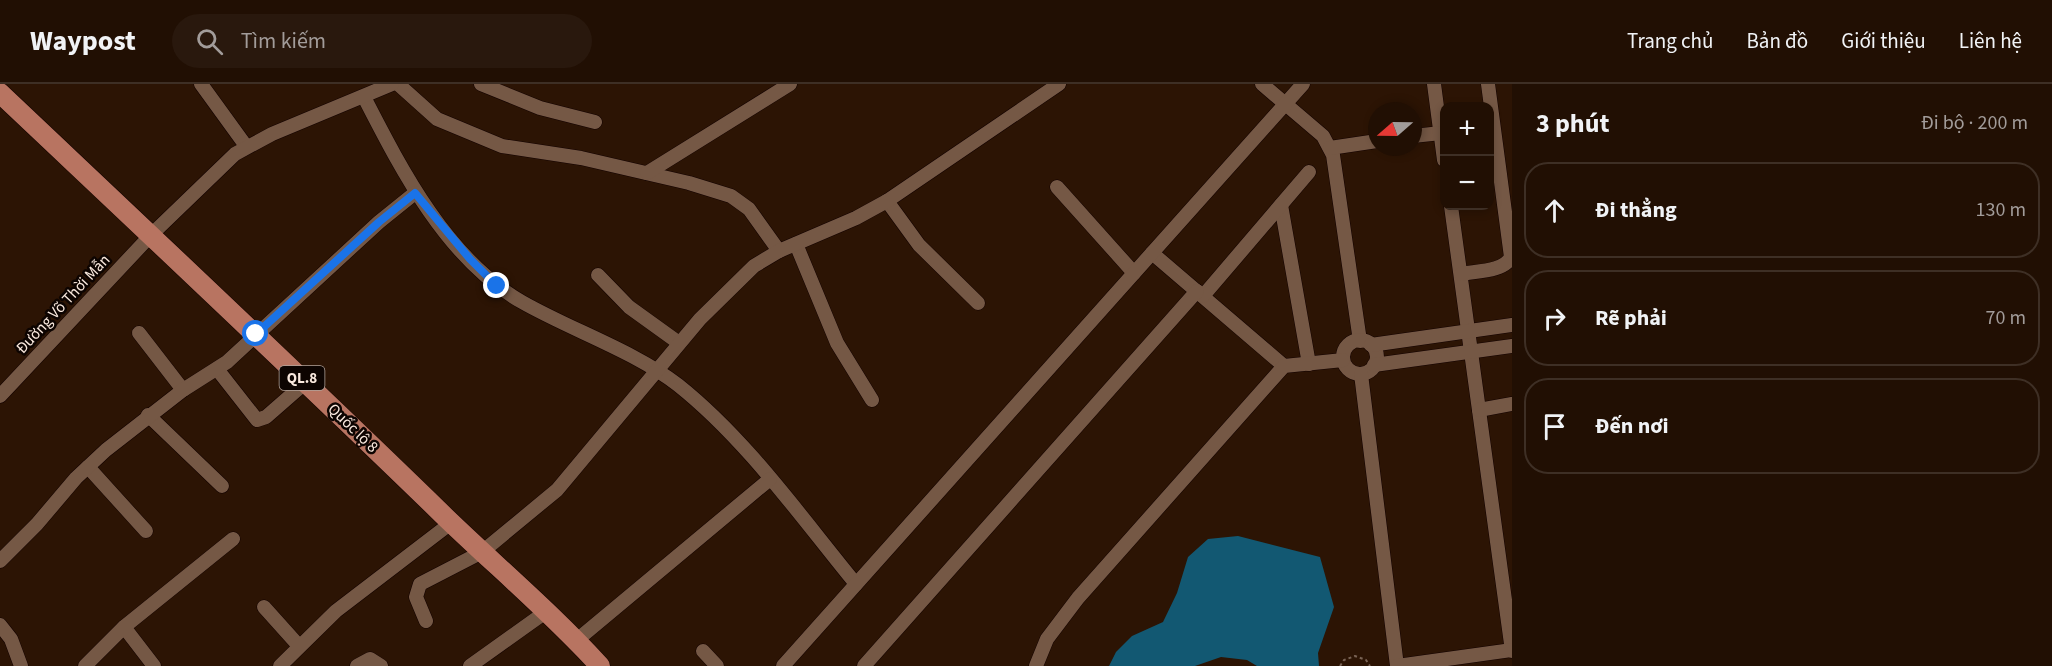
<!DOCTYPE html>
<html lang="vi">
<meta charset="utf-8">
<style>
body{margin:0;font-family:"Source Sans 3",sans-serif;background:#29180d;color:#f1f3f6}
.controls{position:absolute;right:18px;top:18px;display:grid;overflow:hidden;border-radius:12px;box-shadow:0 3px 9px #0003}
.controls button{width:54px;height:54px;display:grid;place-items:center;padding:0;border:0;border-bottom:2px solid #3e2f25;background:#210f03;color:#f1f3f6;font:30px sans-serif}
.compass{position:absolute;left:1368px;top:18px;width:54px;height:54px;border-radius:50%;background:#210f03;box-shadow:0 3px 9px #0003;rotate:250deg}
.stop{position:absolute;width:18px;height:18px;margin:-14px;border:4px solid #1a73e8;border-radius:50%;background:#fff}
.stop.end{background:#1a73e8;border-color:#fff;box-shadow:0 2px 6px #0008}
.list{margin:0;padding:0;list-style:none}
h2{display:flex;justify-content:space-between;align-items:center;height:78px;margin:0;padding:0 24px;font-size:26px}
h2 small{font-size:20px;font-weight:400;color:#a29c9a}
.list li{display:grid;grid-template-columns:39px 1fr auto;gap:18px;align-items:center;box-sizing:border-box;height:96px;margin:0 12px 12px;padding:0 12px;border:2px solid #3e2f25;border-radius:24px}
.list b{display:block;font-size:22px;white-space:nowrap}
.list em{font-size:20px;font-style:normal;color:#a29c9a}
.icon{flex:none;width:33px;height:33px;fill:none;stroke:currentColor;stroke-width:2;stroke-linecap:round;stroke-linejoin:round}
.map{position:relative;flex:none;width:1512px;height:582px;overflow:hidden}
header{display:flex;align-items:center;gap:36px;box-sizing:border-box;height:84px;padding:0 30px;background:#210f03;border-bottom:2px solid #3e2f25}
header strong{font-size:28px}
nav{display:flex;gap:33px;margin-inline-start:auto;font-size:21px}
.search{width:420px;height:54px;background:#29180d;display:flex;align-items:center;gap:15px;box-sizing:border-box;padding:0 21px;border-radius:33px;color:#a29c9a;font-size:22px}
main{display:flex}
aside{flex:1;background:#210f03}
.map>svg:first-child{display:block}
</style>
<header>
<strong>Waypost</strong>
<div class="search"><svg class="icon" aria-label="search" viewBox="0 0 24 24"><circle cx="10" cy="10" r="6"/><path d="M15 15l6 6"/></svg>Tìm kiếm</div>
<nav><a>Trang chủ</a><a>Bản đồ</a><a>Giới thiệu</a><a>Liên hệ</a></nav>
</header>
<main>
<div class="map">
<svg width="1512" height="582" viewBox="0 0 1512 582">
<rect width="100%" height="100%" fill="#2c1404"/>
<polygon fill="#125872" points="1238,452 1320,473 1334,523 1318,569 1319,582 1257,582 1247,576 1221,573 1195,582 1109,582 1116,568 1132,552 1163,538 1177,509 1188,473 1208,455"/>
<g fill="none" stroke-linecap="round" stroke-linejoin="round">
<g stroke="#130200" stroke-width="15">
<g id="minor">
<polyline points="201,0 246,62"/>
<polyline points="398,0 437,35 502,62 581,74 689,99 731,112 749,125 779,167"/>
<polyline points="481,0 540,24 595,38"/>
<polyline points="1262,0 1323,52 1333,71 1360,257"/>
<polyline points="1434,0 1444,76"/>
<path d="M364,13C402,87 447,175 522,218C571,246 634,267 678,301C747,356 800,432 856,500"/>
<polyline points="1413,52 1441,49"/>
<polyline points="1330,64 1377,57"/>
<polyline points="647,89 790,0"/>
<polyline points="1057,103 1134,189"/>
<polyline points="887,117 919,161 978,219"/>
<polyline points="1281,121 1309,280"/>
<polyline points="1451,122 1512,567"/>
<polyline points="796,160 837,259 872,316"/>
<polyline points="1152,169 1284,282"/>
<path d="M1461,190C1475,187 1504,188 1511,173L1488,0"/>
<polyline points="598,191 629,223 679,259"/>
<polyline points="1203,212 1309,88"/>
<polyline points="139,249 183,306"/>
<circle cx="1360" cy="273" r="17"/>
<polyline points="1371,261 1512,241"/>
<polyline points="1374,281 1512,262"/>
<polyline points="217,285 257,336 266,333 306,298"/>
<polyline points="1361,290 1397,582"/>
<polyline points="0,312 151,151 235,70 272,50 392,0"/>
<polyline points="1479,326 1512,320"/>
<polyline points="148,331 222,402"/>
<polyline points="88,383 146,447"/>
<polyline points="0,477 37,440 76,394 106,366 183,306 227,278 379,138 415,109"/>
<polyline points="264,523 299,562"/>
<polyline points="426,537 416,513 420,500 482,468 557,406 700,235 754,182 779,167 856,134 887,117 1059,0"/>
<polyline points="0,541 11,555 21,582"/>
<polyline points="124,543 154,582"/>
<polyline points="577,556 770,395"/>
<polyline points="703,567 717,582"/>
<polyline points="85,582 124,543 233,455"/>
<polyline points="280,582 336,527 451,439"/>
<polyline points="357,582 370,575 381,582"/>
<polyline points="470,582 547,527"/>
<polyline points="783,582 1303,0"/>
<polyline points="864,582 1197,207"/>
<polyline points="1036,582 1047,555 1078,514 1284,282 1343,276"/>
<polyline points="1397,582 1512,566"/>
</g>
</g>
<g stroke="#130200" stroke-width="21">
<path id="highway" d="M0,9C146,147 293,285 437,425C491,478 549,526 600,582"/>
</g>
<polyline stroke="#796355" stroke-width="2" stroke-dasharray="3 3" stroke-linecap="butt" points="1340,582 1344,576 1355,572 1366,576 1370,582"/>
<use href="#minor" stroke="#755845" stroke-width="14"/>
<use href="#highway" stroke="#b87461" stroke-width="20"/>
</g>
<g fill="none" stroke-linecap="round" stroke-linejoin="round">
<polyline stroke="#1a73e8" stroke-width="8" points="256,250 379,138 415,109 470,175 497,202"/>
</g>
<g text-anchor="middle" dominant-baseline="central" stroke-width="5" stroke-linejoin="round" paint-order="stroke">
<rect fill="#0d0401" stroke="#b3a49c" stroke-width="1.5" x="279.5" y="282" width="45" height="24" rx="4.5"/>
<g font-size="15" font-weight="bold" fill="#fae9de">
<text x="302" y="294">QL.8</text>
</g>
<g font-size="16" fill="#fae9de" stroke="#0d0401">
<text transform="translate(63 220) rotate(-47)">Đường Võ Thời Mẫn</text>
<text transform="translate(353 344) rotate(44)">Quốc lộ 8</text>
</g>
</g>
</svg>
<div class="controls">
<button>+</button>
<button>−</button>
</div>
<svg class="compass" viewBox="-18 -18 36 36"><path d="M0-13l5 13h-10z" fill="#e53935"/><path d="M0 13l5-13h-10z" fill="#a29c9a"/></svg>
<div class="stop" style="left:256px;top:250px"></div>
<div class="stop end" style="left:497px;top:202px"></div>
</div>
<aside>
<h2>3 phút<small>Đi bộ · 200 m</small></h2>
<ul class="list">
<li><svg class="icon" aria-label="ahead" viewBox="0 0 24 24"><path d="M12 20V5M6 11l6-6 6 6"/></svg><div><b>Đi thẳng</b></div><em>130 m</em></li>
<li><svg class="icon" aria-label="right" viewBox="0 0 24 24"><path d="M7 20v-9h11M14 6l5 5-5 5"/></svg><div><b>Rẽ phải</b></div><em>70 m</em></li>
<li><svg class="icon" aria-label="arrive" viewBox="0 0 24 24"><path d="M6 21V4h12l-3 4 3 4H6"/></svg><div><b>Đến nơi</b></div></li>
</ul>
</aside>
</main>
